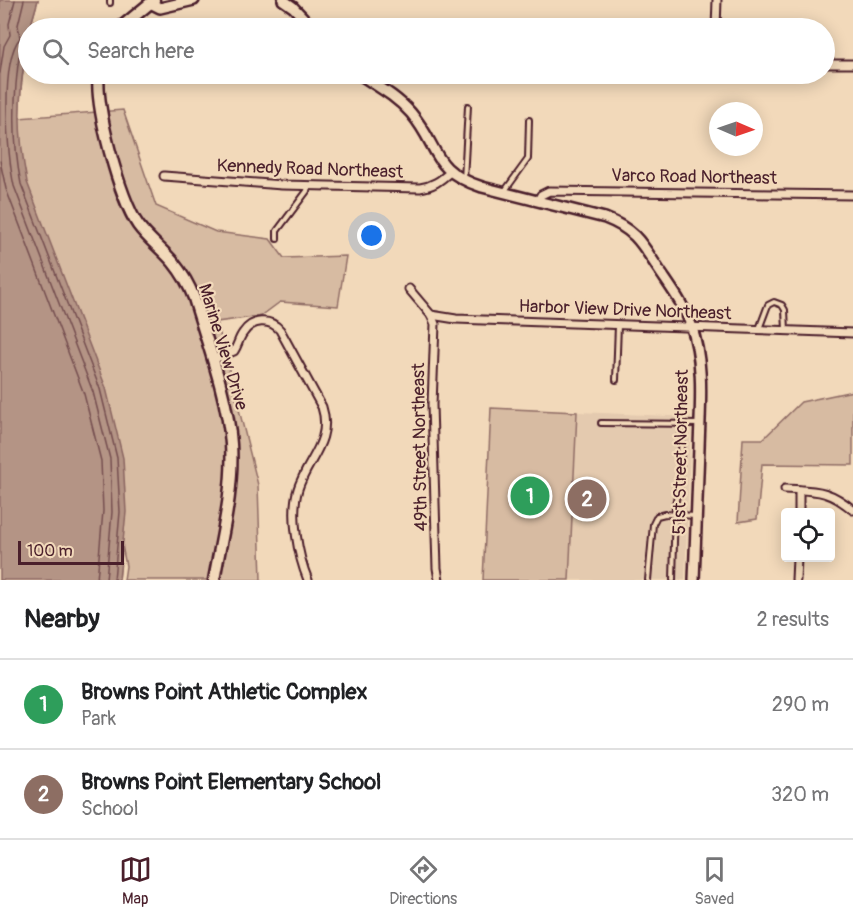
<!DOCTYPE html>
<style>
body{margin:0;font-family:Pangolin,sans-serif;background:#f6f6f6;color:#202124}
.controls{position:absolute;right:18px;bottom:18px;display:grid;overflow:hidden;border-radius:6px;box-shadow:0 3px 15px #0003}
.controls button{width:54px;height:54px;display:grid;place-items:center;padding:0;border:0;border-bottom:2px solid #e0e0e0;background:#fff;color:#202124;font:30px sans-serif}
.compass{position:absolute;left:709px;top:102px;width:54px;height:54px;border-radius:50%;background:#fff;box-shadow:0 3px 15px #0003;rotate:92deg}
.scale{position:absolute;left:18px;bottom:15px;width:106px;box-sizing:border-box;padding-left:6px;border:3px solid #4a1f2b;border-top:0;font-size:16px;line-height:21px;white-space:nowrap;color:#4a1f2b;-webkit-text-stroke:4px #f2d9ba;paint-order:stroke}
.you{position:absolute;left:372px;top:236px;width:21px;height:21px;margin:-15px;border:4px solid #fff;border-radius:50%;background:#1a73e8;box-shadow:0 0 0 9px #1a73e833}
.badge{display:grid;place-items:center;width:39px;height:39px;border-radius:50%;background:#4a1f2b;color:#fff;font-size:20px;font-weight:700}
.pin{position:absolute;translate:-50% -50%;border:3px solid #fff;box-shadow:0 2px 6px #0006}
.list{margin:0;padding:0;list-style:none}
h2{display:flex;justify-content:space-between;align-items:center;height:78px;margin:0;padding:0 24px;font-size:26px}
h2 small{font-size:20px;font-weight:400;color:#757577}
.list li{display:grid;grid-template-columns:39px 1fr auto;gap:18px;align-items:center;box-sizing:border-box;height:90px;padding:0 24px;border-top:2px solid #e0e0e0}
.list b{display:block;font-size:22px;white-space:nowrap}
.list p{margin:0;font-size:20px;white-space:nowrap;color:#757577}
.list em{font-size:20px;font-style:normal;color:#757577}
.icon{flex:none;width:33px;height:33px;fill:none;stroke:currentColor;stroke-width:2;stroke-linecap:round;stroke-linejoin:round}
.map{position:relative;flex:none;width:853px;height:580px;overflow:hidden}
.search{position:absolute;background:#fff;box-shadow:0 3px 15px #0003;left:18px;right:18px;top:18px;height:66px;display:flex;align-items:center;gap:15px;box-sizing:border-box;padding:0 21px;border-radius:33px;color:#757577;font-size:22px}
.sheet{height:258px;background:#fff}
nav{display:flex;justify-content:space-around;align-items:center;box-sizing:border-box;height:84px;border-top:2px solid #e0e0e0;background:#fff;font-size:16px;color:#757577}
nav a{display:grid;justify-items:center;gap:3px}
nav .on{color:#4a1f2b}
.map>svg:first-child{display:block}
</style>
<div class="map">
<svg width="853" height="580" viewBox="0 0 853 580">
<rect width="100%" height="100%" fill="#f2d9ba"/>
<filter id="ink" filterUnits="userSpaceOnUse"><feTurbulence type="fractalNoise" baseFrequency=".0167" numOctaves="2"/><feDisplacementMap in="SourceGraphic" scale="12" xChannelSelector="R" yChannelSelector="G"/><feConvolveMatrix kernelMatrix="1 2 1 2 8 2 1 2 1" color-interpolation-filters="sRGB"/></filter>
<g filter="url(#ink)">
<polygon fill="#e4caaf" points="491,408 691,417 685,580 483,580"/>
<g fill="#d7bba2" stroke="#906d66" stroke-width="1.5">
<polygon points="38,0 30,28 28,28 21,89 19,118 123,110 156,206 216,232 270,239 284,258 346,256 338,306 280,302 261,316 217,322 258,485 261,580 124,580 126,566 122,545 119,580 29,276 0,21"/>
<polygon points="853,391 853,465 762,464 757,519 738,522 743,439 763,439 801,402"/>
<polygon points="491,408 577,412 569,580 483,580"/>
</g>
<path fill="#b49485" stroke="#8a6561" stroke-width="1.5" d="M0,0H38L30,28H28C28,48 22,69 21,89C18,120 21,151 27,182L106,388L123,458L126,512L119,580H0Z"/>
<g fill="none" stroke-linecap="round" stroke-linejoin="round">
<g stroke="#744e4f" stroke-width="1.5">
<path d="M24,0L18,25L20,38C0,61 7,155 14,186L93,392L110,459L112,512L106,580"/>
<path d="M28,45L23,46L20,50C13,96 12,139 21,184L100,389L117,458L120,512L114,580"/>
<polyline points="0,73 4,46 10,35 9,24 15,0"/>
<polyline points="0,161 6,189 84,394 101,461 103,511 97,580"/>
</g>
<g stroke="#4a1f2b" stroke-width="8">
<g id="service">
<polyline points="110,3 110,0"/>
<polyline points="464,180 468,106"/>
<polyline points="504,192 528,159 529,120"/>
<polyline points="277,239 277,231 307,191 308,186"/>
<polyline points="759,329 768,305 774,302 782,305 785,310 786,330"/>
<polyline points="616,380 618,325"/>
<polyline points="601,423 700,424"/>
<polyline points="648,580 653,524 657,516 665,514 695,516"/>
<polyline points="673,580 675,504 680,483 682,424"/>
</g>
</g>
<g stroke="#4a1f2b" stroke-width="11">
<g id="minor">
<polyline points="716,28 717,0"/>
<polyline points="824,64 853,64"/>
<path d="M164,176L282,185L420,188C433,186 440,181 450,172"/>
<polyline points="538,200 541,195 549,191 853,195"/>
<polyline points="409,289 431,315 456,319 853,333"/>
<polyline points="431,315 435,324 432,405 437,568 439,580"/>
<path d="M212,360L234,351C238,345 239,338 243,333C252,319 270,318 280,330L322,407C333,441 307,460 298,489C290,514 298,556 308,580"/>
<path d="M785,489C816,491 828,489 853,510"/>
<polyline points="799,512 799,490"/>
<polyline points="796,580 797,558"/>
</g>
</g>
<g stroke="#4a1f2b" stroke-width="14">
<g id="tertiary">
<polyline points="283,0 293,7 313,28"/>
<polyline points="150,3 160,8 194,0"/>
<path d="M359,74C377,86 396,96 411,113C440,147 430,170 482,187L605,218C636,230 642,244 659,270C671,288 684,305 691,325C705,364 700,407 699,448C697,492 696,536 694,580"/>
</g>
</g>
<g stroke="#4a1f2b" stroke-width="15">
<g id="secondary">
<polyline points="120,28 154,0"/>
<path d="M99,74C94,104 120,200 138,225C148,239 162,249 173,262C182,273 189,285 194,298C207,342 228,399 231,444C234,490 222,535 214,580"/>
</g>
</g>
<use href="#service" stroke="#f2d9ba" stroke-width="4"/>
<use href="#minor" stroke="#f2d9ba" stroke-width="7"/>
<use href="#tertiary" stroke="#f2d9ba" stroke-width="9"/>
<use href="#secondary" stroke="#f2d9ba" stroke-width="10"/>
</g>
</g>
<g text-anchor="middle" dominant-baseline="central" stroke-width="4.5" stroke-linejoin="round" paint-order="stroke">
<g font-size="18" fill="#4a1f2b" stroke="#f2d9ba">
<text transform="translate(310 169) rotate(2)">Kennedy Road Northeast</text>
<text transform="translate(694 177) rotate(1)">Varco Road Northeast</text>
<text transform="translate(625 310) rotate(2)">Harbor View Drive Northeast</text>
<text transform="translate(223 347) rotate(73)">Marine View Drive</text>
<text transform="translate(420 447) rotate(-91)">49th Street Northeast</text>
<text transform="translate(681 452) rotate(-89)">51st Street Northeast</text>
</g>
</g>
</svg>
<div class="controls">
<button><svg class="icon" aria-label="locate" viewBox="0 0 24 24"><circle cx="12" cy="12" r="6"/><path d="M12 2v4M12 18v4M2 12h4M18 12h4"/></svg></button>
</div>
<svg class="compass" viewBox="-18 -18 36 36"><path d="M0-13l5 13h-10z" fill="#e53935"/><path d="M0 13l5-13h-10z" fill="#757577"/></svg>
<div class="scale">100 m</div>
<div class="you"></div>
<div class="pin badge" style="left:530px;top:496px;background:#2e9e5b">1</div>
<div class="pin badge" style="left:587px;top:499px;background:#8d6e63">2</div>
<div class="search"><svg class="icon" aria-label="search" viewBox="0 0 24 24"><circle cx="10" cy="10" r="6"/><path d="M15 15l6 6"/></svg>Search here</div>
</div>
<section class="sheet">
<h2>Nearby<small>2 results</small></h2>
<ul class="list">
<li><span class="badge" style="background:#2e9e5b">1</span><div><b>Browns Point Athletic Complex</b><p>Park</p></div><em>290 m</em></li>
<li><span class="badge" style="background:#8d6e63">2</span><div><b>Browns Point Elementary School</b><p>School</p></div><em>320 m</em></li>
</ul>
</section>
<nav>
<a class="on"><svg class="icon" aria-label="map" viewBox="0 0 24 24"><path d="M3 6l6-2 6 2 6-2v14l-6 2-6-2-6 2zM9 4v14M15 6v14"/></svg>Map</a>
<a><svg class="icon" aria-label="directions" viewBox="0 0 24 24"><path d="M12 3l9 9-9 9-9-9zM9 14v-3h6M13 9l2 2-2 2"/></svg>Directions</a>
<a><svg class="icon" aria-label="saved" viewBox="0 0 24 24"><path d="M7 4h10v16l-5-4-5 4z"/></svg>Saved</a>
</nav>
